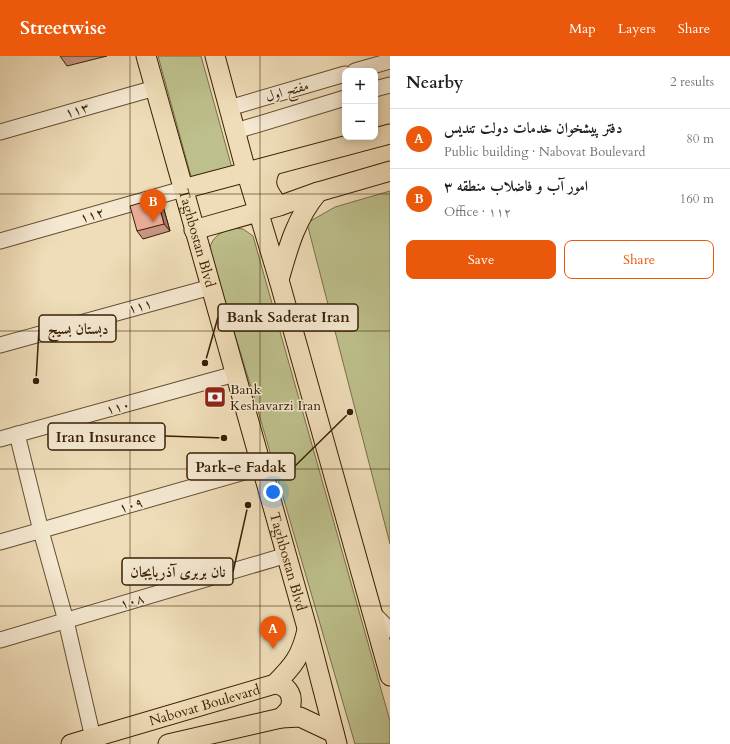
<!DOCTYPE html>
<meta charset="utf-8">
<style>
body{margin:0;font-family:Cardo,Amiri,serif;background:#f2f2f2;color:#222}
.controls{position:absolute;right:12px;top:12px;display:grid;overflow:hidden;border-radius:8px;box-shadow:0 2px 10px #0003}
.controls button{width:36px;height:36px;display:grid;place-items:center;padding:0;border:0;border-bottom:1px solid #e0e0e0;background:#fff;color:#222;font:20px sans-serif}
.you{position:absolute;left:273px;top:436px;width:14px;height:14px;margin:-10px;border:3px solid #fff;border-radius:50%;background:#1a73e8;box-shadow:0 0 0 6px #1a73e833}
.badge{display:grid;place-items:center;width:26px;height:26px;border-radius:50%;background:#ea580c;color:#fff;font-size:13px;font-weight:700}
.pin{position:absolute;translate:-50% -33px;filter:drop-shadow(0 1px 2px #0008)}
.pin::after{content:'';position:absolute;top:21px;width:14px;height:12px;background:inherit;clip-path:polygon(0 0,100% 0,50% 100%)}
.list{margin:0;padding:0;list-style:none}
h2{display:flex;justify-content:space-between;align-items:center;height:52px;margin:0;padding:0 16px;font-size:17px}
h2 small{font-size:13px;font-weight:400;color:#767676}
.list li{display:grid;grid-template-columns:26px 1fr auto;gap:12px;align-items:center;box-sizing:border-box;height:60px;padding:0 16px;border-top:1px solid #e0e0e0}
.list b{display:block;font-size:15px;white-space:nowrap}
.list p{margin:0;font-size:13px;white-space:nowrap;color:#767676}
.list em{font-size:13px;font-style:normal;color:#767676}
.actions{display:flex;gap:8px;padding:12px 16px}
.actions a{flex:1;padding:9px 0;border:1px solid #ea580c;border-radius:8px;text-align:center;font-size:14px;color:#ea580c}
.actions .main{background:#ea580c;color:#fff}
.map{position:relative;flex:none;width:390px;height:688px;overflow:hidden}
header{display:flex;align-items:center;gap:24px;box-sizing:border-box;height:56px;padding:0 20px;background:#ea580c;color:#fff}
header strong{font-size:19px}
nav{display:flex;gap:22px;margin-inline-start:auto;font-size:14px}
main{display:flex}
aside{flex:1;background:#fff}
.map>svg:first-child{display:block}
</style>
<header>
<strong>Streetwise</strong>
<nav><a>Map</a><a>Layers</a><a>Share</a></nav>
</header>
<main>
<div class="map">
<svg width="390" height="688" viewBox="0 0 390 688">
<rect width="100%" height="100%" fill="#efddb9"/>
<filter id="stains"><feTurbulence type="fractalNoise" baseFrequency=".005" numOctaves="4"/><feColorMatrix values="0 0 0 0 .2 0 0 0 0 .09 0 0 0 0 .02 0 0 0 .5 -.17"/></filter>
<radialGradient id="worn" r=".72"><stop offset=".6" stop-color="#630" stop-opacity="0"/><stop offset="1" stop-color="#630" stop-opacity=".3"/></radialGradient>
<g fill="#bdc08c" stroke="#7b6f47">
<polygon points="158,0 201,0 232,112 192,124"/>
<polygon points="390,135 390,488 307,167 335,151"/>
<path d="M234,172L243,173L253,180L390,665V688H355L254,341L209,194C213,179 221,176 234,172Z"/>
</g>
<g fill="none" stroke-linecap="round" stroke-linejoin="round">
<g stroke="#664e30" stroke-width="17">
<g id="minor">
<polyline points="355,15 390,5"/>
<polyline points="375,33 390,29"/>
<polyline points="229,52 345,18"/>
<polyline points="236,75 345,42"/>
<polyline points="0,76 155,32"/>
<polyline points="0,185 183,133"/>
<polyline points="0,289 211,231"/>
<polyline points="17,378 41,475 66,565 93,682"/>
<polyline points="0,383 235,318"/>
<polyline points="0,486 262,411"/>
<polyline points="372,556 390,574"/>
<polyline points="0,584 287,499"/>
</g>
</g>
<g stroke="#391e02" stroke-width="21">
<g id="major">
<path id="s1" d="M146,0L307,572L337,688"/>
<polyline points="215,0 246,115 279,224 390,620"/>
<path d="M272,110C262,127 267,135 279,150"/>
<polyline points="183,133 390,78"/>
<polyline points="194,174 279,150 318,136 390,115"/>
<path d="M279,224C288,192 296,162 318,136"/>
<path d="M275,628C286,629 293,637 291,649C290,654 285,658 281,662"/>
<path id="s2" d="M71,688L275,628C294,609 301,600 307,574"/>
<polyline points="168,688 281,662 300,661 334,677"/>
</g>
</g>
<use href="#minor" stroke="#f5e9d2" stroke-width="15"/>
<use href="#major" stroke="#efddb9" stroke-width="19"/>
</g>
<g fill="#c99483" stroke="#391e02">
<polygon points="60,0 107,0 67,10"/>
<polygon points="157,142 163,150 170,175 143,183 137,175"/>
</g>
<polygon fill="#a4786a" stroke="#391e02" points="157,142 163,150 170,175 164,168"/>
<polygon fill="#eaac98" stroke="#391e02" points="157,142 164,168 137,175 130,150"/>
<path fill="none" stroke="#391e02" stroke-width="1" stroke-opacity="0.55" d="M130,0V688M260,0V688M0,138H390M0,275H390M0,413H390M0,550H390"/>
<defs>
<g id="bank-square" transform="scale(1.15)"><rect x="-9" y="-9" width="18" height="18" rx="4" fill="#8f2418" stroke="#f5e9d2"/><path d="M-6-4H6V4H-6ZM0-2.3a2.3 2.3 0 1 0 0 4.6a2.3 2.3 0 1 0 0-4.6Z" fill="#fff"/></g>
</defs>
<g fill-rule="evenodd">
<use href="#bank-square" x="215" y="341"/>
</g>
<g text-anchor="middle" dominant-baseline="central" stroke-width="3" stroke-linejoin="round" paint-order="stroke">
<g font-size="14" fill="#391e02" stroke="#f5e9d2">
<text transform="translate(287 35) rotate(-16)">مفتح اول</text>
<text transform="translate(77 54) rotate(-16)">۱۱۳</text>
<text transform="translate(92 159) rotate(-16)">۱۱۲</text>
<text stroke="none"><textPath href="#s1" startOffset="189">Taghbostan Blvd</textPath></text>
<text transform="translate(140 250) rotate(-15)">۱۱۱</text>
<text transform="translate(118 351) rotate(-15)">۱۱۰</text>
<text transform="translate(131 449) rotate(-16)">۱۰۹</text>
<text stroke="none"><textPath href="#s1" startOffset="525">Taghbostan Blvd</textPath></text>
<text transform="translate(132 545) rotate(-16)">۱۰۸</text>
<text stroke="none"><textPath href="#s2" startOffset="139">Nabovat Boulevard</textPath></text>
</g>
<g font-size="14" fill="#391e02" stroke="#f5e9d2" text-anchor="start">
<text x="230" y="333">Bank<tspan x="230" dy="16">Keshavarzi Iran</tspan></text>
</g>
</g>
<path fill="none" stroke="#391e02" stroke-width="1.5" d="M205 307L218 261M36 325L39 273M224 382L165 380M350 356L295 410M248 449L233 516"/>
<g fill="#391e02" stroke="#f5e9d2" stroke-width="1.5">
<circle cx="205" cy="307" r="4"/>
<circle cx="36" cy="325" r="4"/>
<circle cx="224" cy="382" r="4"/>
<circle cx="350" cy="356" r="4"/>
<circle cx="248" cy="449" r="4"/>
</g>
<g fill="#f5e9d2" stroke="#391e02" stroke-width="1.5">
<rect x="218" y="248" width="140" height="27" rx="4"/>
<rect x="39" y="259" width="77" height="27" rx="4"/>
<rect x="48" y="367" width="117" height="27" rx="4"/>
<rect x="187" y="397" width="108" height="27" rx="4"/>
<rect x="122" y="502" width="111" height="27" rx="4"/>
</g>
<g font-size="15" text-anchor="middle" font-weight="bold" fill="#391e02">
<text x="288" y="266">Bank Saderat Iran</text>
<text x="78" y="278">دبستان بسیج</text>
<text x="106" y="386">Iran Insurance</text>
<text x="241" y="416">Park-e Fadak</text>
<text x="178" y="521">نان بربری آذربایجان</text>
</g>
<rect width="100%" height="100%" filter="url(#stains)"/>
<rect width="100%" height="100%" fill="url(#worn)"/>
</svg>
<div class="controls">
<button>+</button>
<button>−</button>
</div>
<div class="you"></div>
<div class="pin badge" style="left:273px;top:593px">A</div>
<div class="pin badge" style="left:153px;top:166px">B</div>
</div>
<aside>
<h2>Nearby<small>2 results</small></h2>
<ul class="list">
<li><span class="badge">A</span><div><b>دفتر پیشخوان خدمات دولت تندیس</b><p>Public building · Nabovat Boulevard</p></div><em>80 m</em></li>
<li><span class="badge">B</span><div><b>امور آب و فاضلاب منطقه ۳</b><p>Office · ۱۱۲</p></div><em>160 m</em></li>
</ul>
<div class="actions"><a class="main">Save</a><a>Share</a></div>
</aside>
</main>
